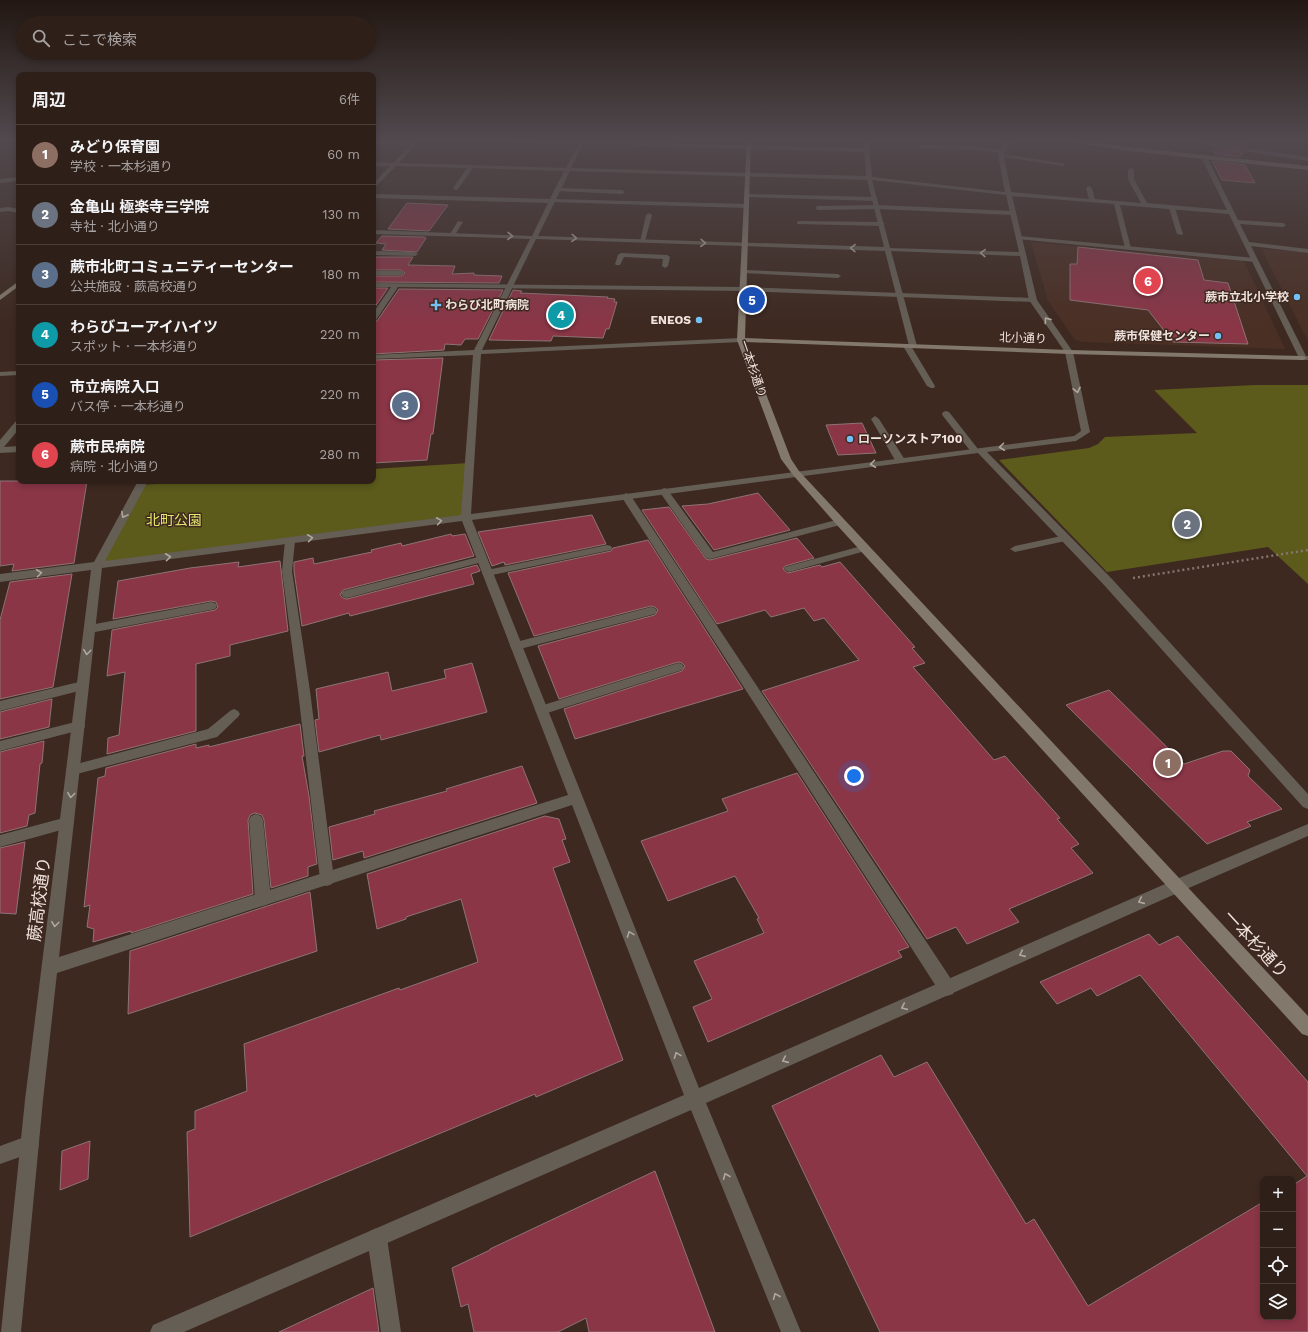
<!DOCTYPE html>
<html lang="ja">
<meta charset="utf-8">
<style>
body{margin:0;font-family:"Work Sans","Noto Sans JP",sans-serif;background:#362721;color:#f1f3f6}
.controls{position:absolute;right:12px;bottom:12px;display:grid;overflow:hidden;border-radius:8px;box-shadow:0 2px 6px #0003}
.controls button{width:36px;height:36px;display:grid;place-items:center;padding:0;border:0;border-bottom:1px solid #493d37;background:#2e1f18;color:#f1f3f6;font:20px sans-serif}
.you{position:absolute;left:854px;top:776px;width:14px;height:14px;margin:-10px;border:3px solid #fff;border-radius:50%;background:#1a73e8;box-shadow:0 0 0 6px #1a73e833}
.badge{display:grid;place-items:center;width:26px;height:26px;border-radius:50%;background:#74c0f6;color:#fff;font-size:13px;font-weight:700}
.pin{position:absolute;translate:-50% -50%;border:2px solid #fff;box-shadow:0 1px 4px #0006}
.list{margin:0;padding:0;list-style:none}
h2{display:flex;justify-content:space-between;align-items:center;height:52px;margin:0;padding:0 16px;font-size:17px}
h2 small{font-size:13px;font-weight:400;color:#a7a2a2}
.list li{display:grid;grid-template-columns:26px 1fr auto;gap:12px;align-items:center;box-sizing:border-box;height:60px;padding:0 16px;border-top:1px solid #493d37}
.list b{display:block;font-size:15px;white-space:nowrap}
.list p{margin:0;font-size:13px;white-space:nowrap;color:#a7a2a2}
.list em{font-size:13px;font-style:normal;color:#a7a2a2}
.icon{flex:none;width:22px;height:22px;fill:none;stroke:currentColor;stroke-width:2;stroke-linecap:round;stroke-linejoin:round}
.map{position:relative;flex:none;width:1308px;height:1332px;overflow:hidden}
.search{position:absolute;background:#2e1f18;box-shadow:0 2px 6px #0003;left:16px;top:16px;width:360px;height:44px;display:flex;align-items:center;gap:10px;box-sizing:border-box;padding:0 14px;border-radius:22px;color:#a7a2a2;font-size:15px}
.panel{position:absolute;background:#2e1f18;box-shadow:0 2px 6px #0003;left:16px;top:72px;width:360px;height:412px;border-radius:8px}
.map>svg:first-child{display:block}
</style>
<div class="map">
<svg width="1308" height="1332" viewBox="0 0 1308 1332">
<rect width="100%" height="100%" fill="#3d2920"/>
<g fill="#4a2f24">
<polygon points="1031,242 1244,261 1285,349 1083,342 1075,340 1048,301"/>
<polygon points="1268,249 1308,253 1308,341 1262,250"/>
</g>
<g fill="#5c5b1c">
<polygon points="1255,385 1308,385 1308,584 1268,547 1107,572 999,460 1089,448 1098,444 1105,437 1197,433 1154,390"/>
<polygon points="469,463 466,518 97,566 140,485 204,481 373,481 373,469"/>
</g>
<g fill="#8a3647" stroke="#8e7376">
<polygon points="1221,139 1250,139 1246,147 1219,143"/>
<polygon points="1217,148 1243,152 1240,157 1214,154"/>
<polygon points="1212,161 1245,165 1255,183 1222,180"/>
<polygon points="407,203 448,205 429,231 388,229"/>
<polygon points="382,236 424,237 426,238 417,252 382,250 386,244 376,243"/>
<polygon points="1078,247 1198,260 1204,280 1228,283 1248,344 1173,342 1148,310 1070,300 1070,264 1077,264"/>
<polygon points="376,257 413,257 408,265 455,266 452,274 474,273 474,275 502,276 499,283 373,282 373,276 401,276 405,273 401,270 373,270 373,261"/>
<polygon points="373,288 388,288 373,310"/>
<polygon points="399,289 503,290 478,339 465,339 461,345 445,344 444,350 373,354 373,322 377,321"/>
<polygon points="513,290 522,291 520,293 608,297 607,298 615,299 614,302 617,302 609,329 606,329 603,338 553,336 551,341 489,340"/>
<polygon points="443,358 433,434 431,434 427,460 373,463 373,360"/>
<polygon points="862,423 876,453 838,455 826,425"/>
<polygon points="0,481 87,481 74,563 12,571 14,564 0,566"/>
<polygon points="758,493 790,530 714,550 682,506 708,504"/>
<polygon points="669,507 706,559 710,560 797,538 814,558 785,566 783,569 788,573 820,565 822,567 840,562 915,647 912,648 925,663 913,667 994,760 1005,756 1060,818 1057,819 1079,844 1071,848 1093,873 1009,909 1019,922 967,944 956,927 927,939 762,691 859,660 824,618 814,621 804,608 771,617 765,610 717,624 642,510"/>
<polygon points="592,515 606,544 505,565 504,562 492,566 478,532"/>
<polygon points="451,534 452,536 465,534 474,556 343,590 340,595 343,598 347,599 477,565 480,571 471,574 474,584 350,616 349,613 302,626 294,571 294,562 313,558 314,564 372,552 371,550 401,543 402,546"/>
<polygon points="648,540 743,689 575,739 564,709 682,671 685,666 682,663 678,662 559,699 538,646 655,615 658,610 655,607 651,606 534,636 508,573 611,551 613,548"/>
<polygon points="280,561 288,631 230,645 230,656 196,664 196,731 107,754 108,738 119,735 125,672 107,676 112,630 215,610 218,607 216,602 211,601 113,619 118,581 190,568 239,562 238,567"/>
<polygon points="72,574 53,687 0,699 0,620 10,582"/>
<polygon points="472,663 487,712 381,740 380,735 319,752 315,720 319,719 316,689 388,672 392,691 446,678 444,670"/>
<polygon points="1109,690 1184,764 1223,751 1231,751 1250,770 1248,776 1282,809 1247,822 1251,826 1207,844 1066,705"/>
<polygon points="52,699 49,727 0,739 0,712"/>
<polygon points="300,724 304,756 302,756 309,796 317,864 308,867 308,876 271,888 264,820 262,815 255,813 250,815 248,820 253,894 131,933 131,931 93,942 94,929 87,927 90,905 84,907 98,778 105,776 106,768 196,744 196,748 209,745 209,747"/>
<polygon points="44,741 42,763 40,764 35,813 29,815 27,826 0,833 0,752"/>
<polygon points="522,766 537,803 364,858 363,851 333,860 329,827 375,814 374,811 447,791 446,789"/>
<polygon points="797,773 909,947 898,951 902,957 708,1042 693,1007 712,999 694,961 764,933 757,919 759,918 735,876 668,901 641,841 728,811 722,799"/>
<polygon points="545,816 559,819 566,839 562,840 570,862 553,868 623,1060 536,1097 535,1094 190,1237 187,1132 195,1129 195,1111 247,1091 244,1044 399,988 400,990 478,962 461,899 406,917 406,919 377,929 367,874"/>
<polygon points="25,842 16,914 0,913 0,848"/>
<polygon points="310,892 317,951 128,1014 130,951"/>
<polygon points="1149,934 1159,945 1178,936 1308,1082 1308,1332 880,1332 772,1106 881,1055 894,1077 927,1062 1026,1224 1034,1219 1088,1306 1263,1202 1263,1317 1293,1317 1293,1185 1307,1176 1140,975 1097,996 1091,988 1057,1004 1040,982"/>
<polygon points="90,1141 88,1179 60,1190 62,1151"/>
<polygon points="655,1171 715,1332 589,1332 586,1318 558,1332 474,1332 468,1304 461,1307 452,1268 490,1250 490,1249"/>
<polygon points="373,1288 379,1332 279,1332"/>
</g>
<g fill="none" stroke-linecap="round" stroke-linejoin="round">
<polyline stroke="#87756e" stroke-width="2.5" stroke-dasharray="2 3" stroke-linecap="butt" points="1133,578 1308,550"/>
<g fill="#645e55" fill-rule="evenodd">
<polygon points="423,139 465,139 867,148 870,150 867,152 425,140"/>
<polygon points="1201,142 1308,157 1308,161 1199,144"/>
<polygon points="920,145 977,146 1005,151 1002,153 977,150 918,148 918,146"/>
<polygon points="19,177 19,181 0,183 0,179"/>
<polygon points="558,188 622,190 625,192 622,194 556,191 555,190"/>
<polygon points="747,194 875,197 878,199 875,201 745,197 744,196"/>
<polygon points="553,199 747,204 750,206 747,208 551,202 550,201"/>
<polygon points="877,205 1013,211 1016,213 1013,215 879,209 818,210 815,208 818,206"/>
<polygon points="1172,206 1175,208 1183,234 1182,235 1177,234 1169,208"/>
<polygon points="8,207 19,209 19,213 8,211 0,212 0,208"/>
<polygon points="649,213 652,215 645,241 640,242 646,215"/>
<polygon points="458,221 463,222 455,235 451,235 450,234"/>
<polygon points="799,221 882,222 885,224 882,226 797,224 797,222"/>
<polygon points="1019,236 1255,258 1258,260 1255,262 1017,239 1017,237"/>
<polygon points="373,251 415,252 418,254 415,256 373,255"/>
<polygon points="621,253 667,255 670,257 668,266 665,268 662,266 663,259 624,257 620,265 616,265 615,264 618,255"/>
<polygon points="745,270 838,274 841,276 838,278 743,273 742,272"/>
<polygon points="373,271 401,271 404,273 401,275 373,275"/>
<polygon points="373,283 744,287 1033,298 1037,300 1033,302 744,291 398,287 376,320 373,320 373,313 391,287 373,287"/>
<polygon points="904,344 910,344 911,346 935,386 934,388 931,388 927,386 903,346"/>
<polygon points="946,411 949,412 978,449 980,451 978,453 972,453 943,416 942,414 943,412"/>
<polygon points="875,416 879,419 905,460 903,462 897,462 895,460 871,419"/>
<polygon points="19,420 19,429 4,447 19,446 19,452 0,453 0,440 16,421"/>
<polygon points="664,488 667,489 713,552 840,519 845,522 844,524 710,559 706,558 659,491"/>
<polygon points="626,493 631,496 953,982 955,988 953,994 947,996 941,994 621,496"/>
<polygon points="1066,535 1071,538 1070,540 1015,552 1010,549 1015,546"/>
<polygon points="290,538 295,541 292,571 310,691 334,879 332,884 327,886 322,884 320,879 298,691 282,571 285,541"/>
<polygon points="607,545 611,546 612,548 611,550 487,576 483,575 482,573 483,571 487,570"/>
<polygon points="865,545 869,546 870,548 869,550 789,572 784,569 785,567"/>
<polygon points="482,556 487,559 486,561 347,598 343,597 341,594 343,591 347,590"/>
<polygon points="211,602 215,603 217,606 215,609 90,633 86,632 84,629 86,626 90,625"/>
<polygon points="651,607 655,608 657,611 655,614 516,650 512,649 510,646 512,643 516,642"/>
<polygon points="678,663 682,664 684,667 682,670 541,715 537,713 535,710 537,707"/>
<polygon points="83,681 87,683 89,686 87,689 0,711 0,701"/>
<polygon points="234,709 238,711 240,714 238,717 217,737 73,775 68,774 66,770 68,766 73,765 208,729 230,711"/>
<polygon points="79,721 84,723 85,726 84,729 0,751 0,741"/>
<polygon points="256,814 261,816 263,820 271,899 268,904 263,906 258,904 255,899 249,820 251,816"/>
<polygon points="67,817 72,819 74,823 72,827 0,847 0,835"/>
<polygon points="30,1135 37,1137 39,1144 37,1151 0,1164 0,1146"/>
<polygon points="377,1228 384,1231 387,1238 401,1332 381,1332 367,1238 370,1231"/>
</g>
<g fill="#645e55" fill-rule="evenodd">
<path d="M417,139H421L399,163L566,168L581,139H585L571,168L866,176L864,139H868L872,177L1005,192L998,155L999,151L1010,139H1014L1005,151L1004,154L1066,164L1063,166L1004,157L1011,192L1089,199L1086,188L1089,186L1092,188L1095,199L1141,203L1128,179V170L1131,168L1134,170V179L1147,203L1227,210L1201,157L1204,155L1207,157L1238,220L1283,223L1286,225L1283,227L1240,224L1249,242L1308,249V253L1251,246L1306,356H1308V360H1300L1299,358L1229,214L1120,205L1131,248L1128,250L1125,248L1114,204L1012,196L1037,300L1073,352L1090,432L1076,441L987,452L1112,579L1308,794V809L1303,807L1104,585L978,453L472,520L699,1088L1172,881L1308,824V836L1182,891L706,1103L801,1332H781L691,1110L184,1332H150L153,1325L684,1095L572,805L57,973L43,1100L21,1332H1L25,1100L91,570L0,582V574L94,562L138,481H148L105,561L461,515L473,355L373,359V355L474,350L530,239L373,234V230L532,236L548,203L373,198V194L550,199L564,171L473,168L458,189L456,190L453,188L467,168L396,166L373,189V184L390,166H373V162L393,163L410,145L377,144L375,142H413ZM570,171L867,180L884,247L538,236ZM872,180L1006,195L1019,252L890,248ZM536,239L885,251L909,346L913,348L917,346L891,251L1020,256L1029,300L1065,352L1081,431L1074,436L471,514L481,354L741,342L745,340L741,338L482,350ZM462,521L568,795L59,957L102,568Z"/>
<polygon points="19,371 19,375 0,376 0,372"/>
</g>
<g fill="#82786b" fill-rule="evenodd">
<polygon points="747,139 751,139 745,338 1069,350 1303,356 1307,358 1303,360 1069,354 746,342 791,459 799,471 1308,1016 1308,1036 1302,1034 836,524 793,475 781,459 737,340"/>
<polygon points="1053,139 1063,139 1130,147 1308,166 1308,170 1130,151"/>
<polygon points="19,281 19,286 0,300 0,295"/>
</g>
</g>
<defs><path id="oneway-chevron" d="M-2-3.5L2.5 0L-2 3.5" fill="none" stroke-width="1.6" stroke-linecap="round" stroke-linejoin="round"/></defs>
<g stroke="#b1a7a0">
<use href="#oneway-chevron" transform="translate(510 236) rotate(2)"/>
<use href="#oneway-chevron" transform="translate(574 238) rotate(2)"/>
<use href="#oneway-chevron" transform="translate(703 243) rotate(2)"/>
<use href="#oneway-chevron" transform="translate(853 248) rotate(-178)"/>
<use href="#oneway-chevron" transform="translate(983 253) rotate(-178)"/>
<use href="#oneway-chevron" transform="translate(1047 320) rotate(-125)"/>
<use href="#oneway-chevron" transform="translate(1077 390) rotate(78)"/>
<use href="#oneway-chevron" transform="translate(1002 447) rotate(173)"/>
<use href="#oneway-chevron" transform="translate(873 464) rotate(173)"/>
<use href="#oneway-chevron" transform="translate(124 515) rotate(118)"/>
<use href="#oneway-chevron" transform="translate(439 521) rotate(-8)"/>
<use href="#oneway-chevron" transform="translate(310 538) rotate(-8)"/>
<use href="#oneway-chevron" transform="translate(168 557) rotate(-7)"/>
<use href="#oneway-chevron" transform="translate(39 573) rotate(-7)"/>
<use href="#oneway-chevron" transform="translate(87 652) rotate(97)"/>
<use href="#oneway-chevron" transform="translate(71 795) rotate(97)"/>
<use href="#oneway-chevron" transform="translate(1141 901) rotate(156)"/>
<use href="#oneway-chevron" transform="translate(55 924) rotate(97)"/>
<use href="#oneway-chevron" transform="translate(630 934) rotate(-111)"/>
<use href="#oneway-chevron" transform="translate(1022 954) rotate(156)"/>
<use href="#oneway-chevron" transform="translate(904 1007) rotate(156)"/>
<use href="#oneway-chevron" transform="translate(677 1055) rotate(-111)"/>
<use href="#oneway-chevron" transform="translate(785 1060) rotate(156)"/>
<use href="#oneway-chevron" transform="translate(726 1176) rotate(-112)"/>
<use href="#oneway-chevron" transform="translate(776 1296) rotate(-112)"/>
</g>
<linearGradient id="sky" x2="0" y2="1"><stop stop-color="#221712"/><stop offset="0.43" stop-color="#51494e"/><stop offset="1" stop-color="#51494e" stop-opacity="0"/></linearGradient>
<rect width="1308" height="325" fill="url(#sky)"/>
<g fill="#74c0f6" stroke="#3d2920" stroke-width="1.5">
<circle cx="1297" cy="297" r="4"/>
<path d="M434 299h4v4h4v4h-4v4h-4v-4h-4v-4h4z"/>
<circle cx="699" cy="320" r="4"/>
<circle cx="1218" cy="336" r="4"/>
<circle cx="850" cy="439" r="4"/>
</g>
<g text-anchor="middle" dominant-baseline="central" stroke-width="3" stroke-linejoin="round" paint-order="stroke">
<g font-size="12" font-weight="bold" fill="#f0e2dd" stroke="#3d2920" text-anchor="end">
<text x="1289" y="297">蕨市立北小学校</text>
<text x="445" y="305" text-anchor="start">わらび北町病院</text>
<text x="691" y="320">ENEOS</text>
<text x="1210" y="336">蕨市保健センター</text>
<text x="858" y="439" text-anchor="start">ローソンストア100</text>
</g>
<g font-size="12" fill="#f0e2dd" stroke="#3d2920">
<text transform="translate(1023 338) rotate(2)">北小通り</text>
<text transform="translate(753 369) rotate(71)">一本杉通り</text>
</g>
<g font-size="14" fill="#e6e56b" stroke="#3d2920">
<text x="174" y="520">北町公園</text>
</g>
<g font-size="17" fill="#f0e2dd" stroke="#3d2920">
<text transform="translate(39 899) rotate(-83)">蕨高校通り</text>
<text transform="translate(1256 944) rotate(47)">一本杉通り</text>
</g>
</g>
</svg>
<div class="controls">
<button>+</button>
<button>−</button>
<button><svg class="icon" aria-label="locate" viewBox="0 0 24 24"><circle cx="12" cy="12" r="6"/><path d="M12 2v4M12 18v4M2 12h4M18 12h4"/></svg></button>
<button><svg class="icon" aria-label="layers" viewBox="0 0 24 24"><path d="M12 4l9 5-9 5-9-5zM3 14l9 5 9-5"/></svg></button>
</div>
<div class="you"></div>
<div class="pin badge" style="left:1168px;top:763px;background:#8d6e63">1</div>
<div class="pin badge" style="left:1187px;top:524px;background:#6b7280">2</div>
<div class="pin badge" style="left:405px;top:405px;background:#5c6f8a">3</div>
<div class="pin badge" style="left:561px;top:315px;background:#0f9aa8">4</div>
<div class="pin badge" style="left:752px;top:300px;background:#1a4fb4">5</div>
<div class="pin badge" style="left:1148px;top:281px;background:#e0444e">6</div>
<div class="search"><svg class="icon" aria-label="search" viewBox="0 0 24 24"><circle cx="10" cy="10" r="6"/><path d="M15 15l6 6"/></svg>ここで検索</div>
<section class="panel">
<h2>周辺<small>6件</small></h2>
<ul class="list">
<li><span class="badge" style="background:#8d6e63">1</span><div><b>みどり保育園</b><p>学校 · 一本杉通り</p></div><em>60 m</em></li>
<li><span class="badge" style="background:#6b7280">2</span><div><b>金亀山 極楽寺三学院</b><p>寺社 · 北小通り</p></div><em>130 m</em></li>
<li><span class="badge" style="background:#5c6f8a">3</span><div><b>蕨市北町コミュニティーセンター</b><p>公共施設 · 蕨高校通り</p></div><em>180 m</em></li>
<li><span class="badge" style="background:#0f9aa8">4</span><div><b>わらびユーアイハイツ</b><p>スポット · 一本杉通り</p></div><em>220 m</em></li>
<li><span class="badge" style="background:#1a4fb4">5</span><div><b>市立病院入口</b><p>バス停 · 一本杉通り</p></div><em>220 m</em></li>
<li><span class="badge" style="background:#e0444e">6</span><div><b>蕨市民病院</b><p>病院 · 北小通り</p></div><em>280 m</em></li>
</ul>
</section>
</div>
